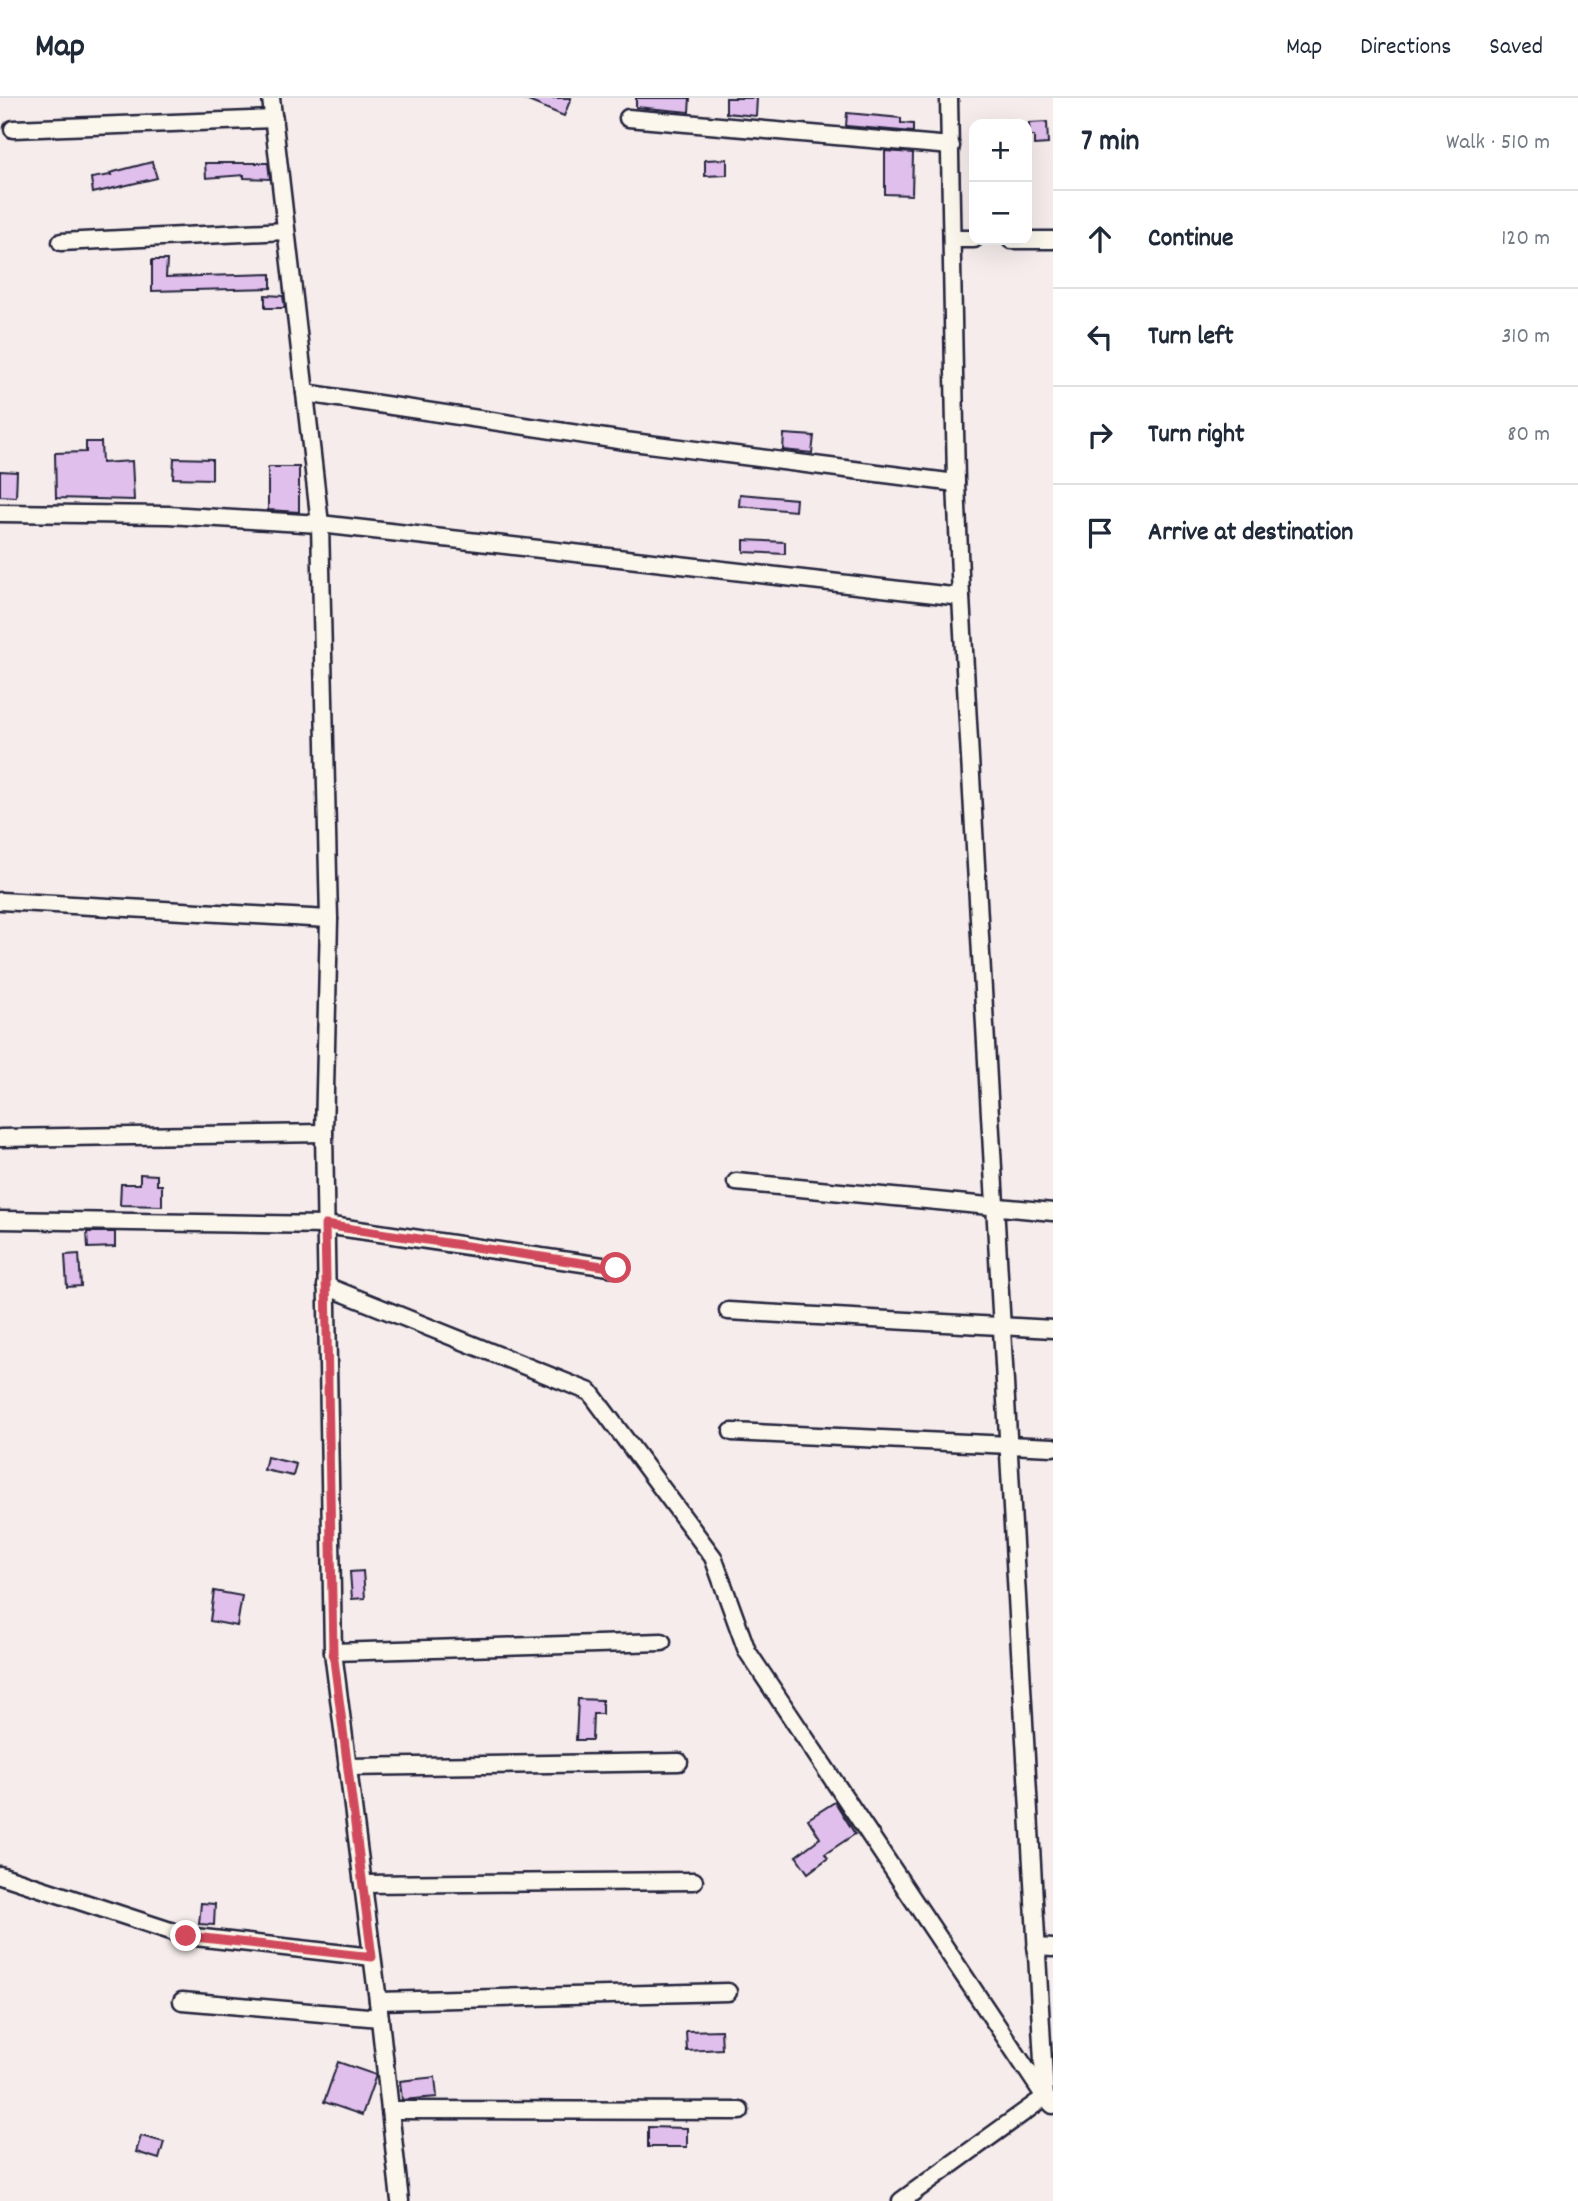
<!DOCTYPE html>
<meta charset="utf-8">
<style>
body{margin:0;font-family:Dekko,sans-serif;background:#f6f6f7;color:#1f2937}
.controls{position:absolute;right:21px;top:21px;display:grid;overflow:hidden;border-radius:14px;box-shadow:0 7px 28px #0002}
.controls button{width:63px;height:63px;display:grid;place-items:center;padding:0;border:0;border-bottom:2px solid #e0e1e3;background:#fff;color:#1f2937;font:35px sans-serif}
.stop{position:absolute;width:21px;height:21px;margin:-16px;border:5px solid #d1495b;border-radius:50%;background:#fff}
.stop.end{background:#d1495b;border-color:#fff;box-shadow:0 2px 7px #0008}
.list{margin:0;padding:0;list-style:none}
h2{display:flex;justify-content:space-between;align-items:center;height:91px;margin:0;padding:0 28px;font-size:30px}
h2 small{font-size:23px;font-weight:400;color:#747a83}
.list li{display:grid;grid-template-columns:46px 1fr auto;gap:21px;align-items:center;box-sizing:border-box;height:98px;padding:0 28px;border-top:2px solid #e0e1e3}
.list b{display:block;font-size:26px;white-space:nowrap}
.list em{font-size:23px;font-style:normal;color:#747a83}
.icon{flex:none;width:38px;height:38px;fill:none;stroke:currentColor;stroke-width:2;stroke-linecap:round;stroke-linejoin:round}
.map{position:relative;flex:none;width:1053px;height:2103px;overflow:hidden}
header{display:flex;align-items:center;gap:42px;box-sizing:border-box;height:98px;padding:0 35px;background:#fff;border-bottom:2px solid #e0e1e3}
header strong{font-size:33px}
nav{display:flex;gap:38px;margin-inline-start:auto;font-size:24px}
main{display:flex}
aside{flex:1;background:#fff}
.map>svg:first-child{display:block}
</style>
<header>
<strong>Map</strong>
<nav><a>Map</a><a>Directions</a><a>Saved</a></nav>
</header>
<main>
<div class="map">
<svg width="1053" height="2103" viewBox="0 0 1053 2103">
<rect width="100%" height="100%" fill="#f6ecec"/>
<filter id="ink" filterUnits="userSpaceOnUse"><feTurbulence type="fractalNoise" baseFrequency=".0143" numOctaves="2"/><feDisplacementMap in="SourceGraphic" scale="14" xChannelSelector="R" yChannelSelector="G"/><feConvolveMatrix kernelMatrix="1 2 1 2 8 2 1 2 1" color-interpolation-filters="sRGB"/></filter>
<g filter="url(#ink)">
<g fill="#e0bfec" stroke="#22223b" stroke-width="2">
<polygon points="521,0 571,0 564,18"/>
<polygon points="636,0 690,0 689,14 636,9"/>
<polygon points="726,0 757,0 756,18 726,15"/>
<polygon points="847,15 901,20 901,25 913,26 913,34 846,28"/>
<polygon points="1047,24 1048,46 1034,47 1034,38 1030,38 1029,25"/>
<polygon points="885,53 913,55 912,97 885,96"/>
<polygon points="727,61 727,77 705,78 705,62"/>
<polygon points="152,64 157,80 93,95 91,80 111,77 110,75"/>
<polygon points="205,65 268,65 270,81 244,80 244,77 206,80"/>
<polygon points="152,162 167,162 166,179 271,176 271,190 152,193"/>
<polygon points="265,197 283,198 285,210 265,210"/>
<polygon points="784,336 814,338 812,355 783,352"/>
<polygon points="86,344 101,344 102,365 132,363 134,402 56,400 55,355 86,354"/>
<polygon points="174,360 212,361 212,381 173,380"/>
<polygon points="268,369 299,369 299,414 268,412"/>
<polygon points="0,373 17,374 16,399 0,398"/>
<polygon points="740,396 796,401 795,413 739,408"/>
<polygon points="744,442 785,444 785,456 744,454"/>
<polygon points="140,1076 157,1077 157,1087 162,1087 162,1108 120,1107 121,1086 140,1086"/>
<polygon points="87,1134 115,1134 115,1149 88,1150"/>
<polygon points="79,1156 81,1188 67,1189 65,1157"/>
<polygon points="267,1359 296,1366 293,1378 264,1372"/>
<polygon points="363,1473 365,1500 352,1501 350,1474"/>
<polygon points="214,1493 242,1498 237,1528 210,1523"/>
<polygon points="578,1601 602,1602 602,1616 593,1616 592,1642 576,1642"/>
<polygon points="835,1704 855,1736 825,1756 828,1760 808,1775 796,1758 820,1740 808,1721"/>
<polygon points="201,1805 215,1806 214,1827 199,1826"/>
<polygon points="721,1932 722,1951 687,1953 686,1933"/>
<polygon points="338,1964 376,1977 362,2017 324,2004"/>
<polygon points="435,1979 437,1999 402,2002 400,1983"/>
<polygon points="648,2029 687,2030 687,2049 648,2049"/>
<polygon points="141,2038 164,2044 159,2061 136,2054"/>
</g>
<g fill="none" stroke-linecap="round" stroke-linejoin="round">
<g stroke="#22223b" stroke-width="21">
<g id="minor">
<polyline points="271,0 320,426 329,821 324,1035 333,1554 378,1903 400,2103"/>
<polyline points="628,20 951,48"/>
<polyline points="13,31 274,21"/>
<polyline points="952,141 974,141"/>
<polyline points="1011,142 1053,142"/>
<polyline points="61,144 286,133"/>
<polyline points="305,295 625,343 956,385"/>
<polyline points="0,415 168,417 320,426 961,499"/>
<polyline points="0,803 329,821"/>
<polyline points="0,1040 324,1035"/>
<polyline points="736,1084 1053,1114"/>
<polyline points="0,1122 325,1127 616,1170"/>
<polyline points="326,1188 590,1294 713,1459 747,1553 1045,1999 1053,2007"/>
<polyline points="728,1213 1053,1231"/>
<polyline points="732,1334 1053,1349"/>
<polyline points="333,1554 662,1544"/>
<polyline points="347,1669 679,1664"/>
<polyline points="0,1777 186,1838 372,1859"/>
<polyline points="363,1786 694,1783"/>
<polyline points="1036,1849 1053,1850"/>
<polyline points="182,1903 380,1920"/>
<polyline points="378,1903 728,1894"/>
<polyline points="390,2012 740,2013"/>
<polyline points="901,2103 1045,1999 961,499 956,385 949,0"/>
</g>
</g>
<use href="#minor" stroke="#fbf7ec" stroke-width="16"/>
</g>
</g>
<g fill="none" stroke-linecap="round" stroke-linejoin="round" filter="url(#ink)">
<polyline stroke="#d1495b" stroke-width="9" points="186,1838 372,1859 333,1554 325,1127 616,1170"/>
</g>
</svg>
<div class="controls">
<button>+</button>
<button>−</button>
</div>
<div class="stop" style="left:616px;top:1170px"></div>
<div class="stop end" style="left:186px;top:1838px"></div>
</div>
<aside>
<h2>7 min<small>Walk · 510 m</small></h2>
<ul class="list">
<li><svg class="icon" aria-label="ahead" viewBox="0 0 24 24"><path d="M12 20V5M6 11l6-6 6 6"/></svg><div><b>Continue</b></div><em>120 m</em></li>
<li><svg class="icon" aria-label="left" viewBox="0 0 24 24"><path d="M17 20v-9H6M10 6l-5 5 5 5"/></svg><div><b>Turn left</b></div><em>310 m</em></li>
<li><svg class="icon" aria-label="right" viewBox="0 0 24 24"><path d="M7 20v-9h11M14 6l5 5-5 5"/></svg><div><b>Turn right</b></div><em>80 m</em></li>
<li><svg class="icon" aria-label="arrive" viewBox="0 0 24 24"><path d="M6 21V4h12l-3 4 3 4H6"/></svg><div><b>Arrive at destination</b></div></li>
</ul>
</aside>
</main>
